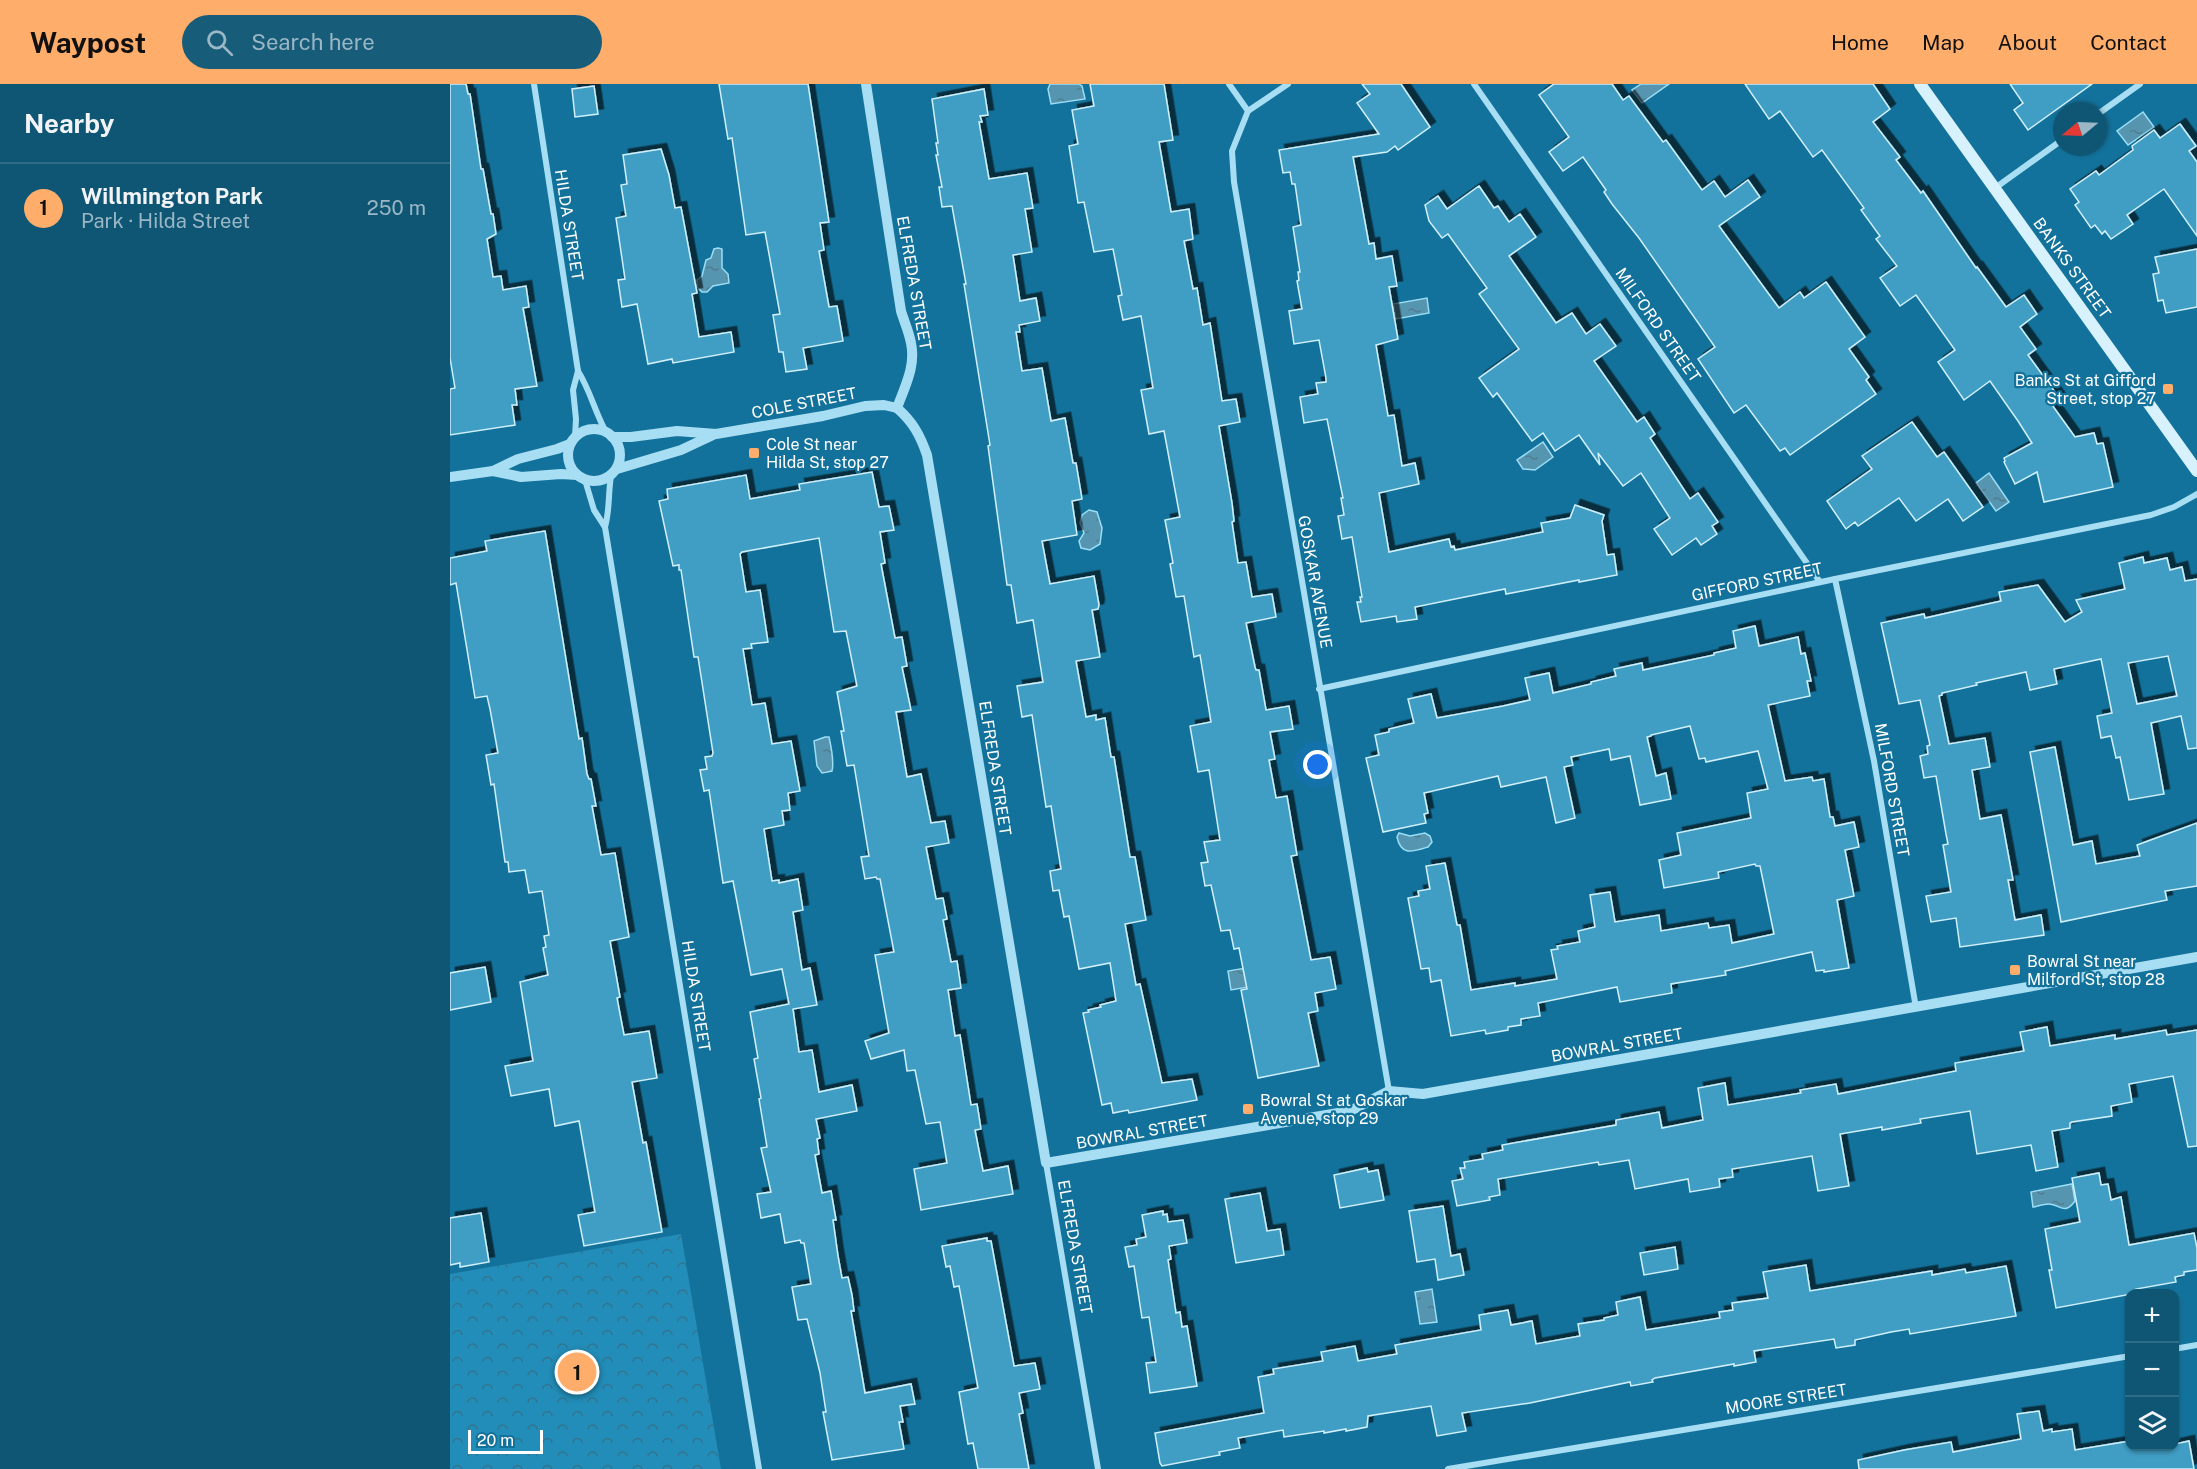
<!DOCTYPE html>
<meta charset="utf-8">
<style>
body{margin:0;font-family:"Public Sans",sans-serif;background:#175c79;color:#f1f3f6}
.controls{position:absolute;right:18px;bottom:18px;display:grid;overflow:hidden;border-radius:12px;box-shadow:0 2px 4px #0004}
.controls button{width:54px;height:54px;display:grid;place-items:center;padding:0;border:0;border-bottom:2px solid #2e6c86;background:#0e5674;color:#f1f3f6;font:30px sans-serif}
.compass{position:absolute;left:1603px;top:18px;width:54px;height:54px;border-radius:50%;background:#0e5674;box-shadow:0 2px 4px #0004;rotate:251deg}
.scale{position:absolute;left:18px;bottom:15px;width:75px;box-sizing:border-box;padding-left:6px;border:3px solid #fff;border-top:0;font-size:16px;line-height:21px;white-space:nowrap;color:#fff;-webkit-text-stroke:4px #13729b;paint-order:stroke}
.you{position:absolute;left:868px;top:681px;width:21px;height:21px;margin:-15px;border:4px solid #fff;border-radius:50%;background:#1a73e8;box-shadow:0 0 0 9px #1a73e833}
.badge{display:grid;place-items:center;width:39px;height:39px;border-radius:50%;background:#ffad6a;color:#111;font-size:20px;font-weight:700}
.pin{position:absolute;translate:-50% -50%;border:3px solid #fff;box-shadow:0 2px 6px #0006}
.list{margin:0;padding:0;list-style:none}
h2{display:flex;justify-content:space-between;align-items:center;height:78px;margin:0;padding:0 24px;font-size:26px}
h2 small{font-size:20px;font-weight:400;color:#9bb7c5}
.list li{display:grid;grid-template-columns:39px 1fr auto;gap:18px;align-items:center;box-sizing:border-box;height:90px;padding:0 24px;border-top:2px solid #2e6c86}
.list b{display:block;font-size:22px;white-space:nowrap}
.list p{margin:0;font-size:20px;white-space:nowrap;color:#9bb7c5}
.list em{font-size:20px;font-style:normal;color:#9bb7c5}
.icon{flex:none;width:33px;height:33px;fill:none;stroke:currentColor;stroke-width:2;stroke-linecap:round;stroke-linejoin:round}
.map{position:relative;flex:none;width:1747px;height:1385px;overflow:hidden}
header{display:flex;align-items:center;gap:36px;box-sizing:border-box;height:84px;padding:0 30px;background:#ffad6a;color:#111}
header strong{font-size:28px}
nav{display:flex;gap:33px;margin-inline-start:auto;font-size:21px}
.search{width:420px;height:54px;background:#175c79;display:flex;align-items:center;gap:15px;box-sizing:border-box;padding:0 21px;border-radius:33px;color:#9bb7c5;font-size:22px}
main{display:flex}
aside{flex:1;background:#0e5674}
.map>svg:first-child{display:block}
</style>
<header>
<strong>Waypost</strong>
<div class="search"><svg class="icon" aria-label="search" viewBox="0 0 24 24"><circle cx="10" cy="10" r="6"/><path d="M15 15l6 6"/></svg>Search here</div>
<nav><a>Home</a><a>Map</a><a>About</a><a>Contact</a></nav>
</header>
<main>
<aside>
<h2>Nearby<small></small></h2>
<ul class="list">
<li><span class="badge">1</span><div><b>Willmington Park</b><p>Park · Hilda Street</p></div><em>250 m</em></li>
</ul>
</aside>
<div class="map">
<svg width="1747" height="1385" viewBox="0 0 1747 1385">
<defs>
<pattern id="park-crowns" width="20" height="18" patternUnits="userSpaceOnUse" patternTransform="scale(1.5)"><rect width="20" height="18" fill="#228db8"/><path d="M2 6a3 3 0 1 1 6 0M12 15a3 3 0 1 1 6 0" fill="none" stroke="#33738d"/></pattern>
<pattern id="water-ripples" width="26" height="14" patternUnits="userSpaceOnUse" patternTransform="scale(1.5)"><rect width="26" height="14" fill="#5595b0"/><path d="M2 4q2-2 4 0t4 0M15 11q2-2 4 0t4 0" fill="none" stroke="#527b8d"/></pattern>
<filter id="shadow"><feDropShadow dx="5.5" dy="-5.5" stdDeviation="0" flood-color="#0009"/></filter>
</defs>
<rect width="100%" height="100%" fill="#13729b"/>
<polygon fill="url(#park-crowns)" points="231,1150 271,1385 0,1385 0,1190"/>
<g fill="url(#water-ripples)" stroke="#9addf6" stroke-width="1.5">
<polygon points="600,0 629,0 632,2 635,15 601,20 598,5"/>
<polygon points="1191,0 1219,0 1192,19 1182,6"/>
<polygon points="1693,28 1704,43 1678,61 1667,47"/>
<polygon points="268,164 272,165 272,184 278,190 279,199 263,202 257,208 252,208 247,203 247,196 252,192 256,176 261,174 264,165"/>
<polygon points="977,214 979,229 946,235 943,220"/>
<polygon points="1093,358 1103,373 1085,386 1073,385 1067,376"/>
<polygon points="1539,389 1559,418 1546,427 1526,399"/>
<polygon points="639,426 647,428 652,444 650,460 640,466 631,464 629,457 634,449 630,439 632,431"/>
<path d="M375,653H379C381,662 384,679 382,687L372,689L367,682L364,657Z"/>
<path d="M949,749L960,752L975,749L980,752L982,758L978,763C962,768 951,772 947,753Z"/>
<polygon points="813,881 816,900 781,906 778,887"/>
<path d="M1622,1100L1625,1117C1614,1132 1610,1120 1599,1120C1594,1120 1588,1122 1583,1123L1581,1108Z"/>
<polygon points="982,1205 987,1238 970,1240 965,1208"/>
</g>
<g fill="#409ec4" stroke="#d0f0fd" stroke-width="1.5" fill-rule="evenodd" filter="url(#shadow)">
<polygon points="0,0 16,0 18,10 20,10 31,85 33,85 41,130 43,130 46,150 37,155 43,193 51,192 53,206 76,202 79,223 73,224 87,302 65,305 67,321 62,321 65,341 0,351 0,305 5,304 0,274"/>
<polygon points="269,0 358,0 379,138 370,139 374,166 369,167 379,223 387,222 393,257 353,264 357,285 336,288 333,268 329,268 323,231 330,230 315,148 296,151 282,54 278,55"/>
<polygon points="640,0 714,0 723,56 709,58 721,128 739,125 743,155 734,157 743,205 747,204 753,241 760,239 772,317 786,315 790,338 769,342 782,419 784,437 782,438 788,479 796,478 802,513 822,510 826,533 796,539 805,583 806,586 809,586 816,626 839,622 843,645 820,648 825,675 819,676 826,714 837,712 847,771 841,772 861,876 880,873 886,905 865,909 868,927 858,929 869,982 808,994 791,906 797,905 789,864 784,865 780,846 771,847 761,801 755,802 751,779 758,778 754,758 770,756 759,686 748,688 740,642 761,638 750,571 744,573 734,512 726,513 720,480 723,479 715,436 730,433 714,347 699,350 691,306 703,304 691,232 673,236 668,212 672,211 663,165 644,168 634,118 628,119 619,62 628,60 622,26 644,22"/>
<polygon points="912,0 951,0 980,43 948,66 945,62 937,68 903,73 919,160 924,159 926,175 942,172 947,202 939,203 948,255 926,261 938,332 944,331 952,382 965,379 969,400 929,409 939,468 999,455 1001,463 1004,462 1005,466 1093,448 1091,439 1120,434 1125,421 1154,431 1152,437 1157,471 1164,470 1167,491 1129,498 1129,496 1056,510 1055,505 965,523 967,535 947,538 946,532 911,538 907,518 911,518 910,513 912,513 902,453 892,455 888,432 894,431 891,414 893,414 877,335 854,339 850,313 868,310 866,299 876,298 876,294 869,256 844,260 839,227 852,225 847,197 849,196 848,188 850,188 843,143 851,141 845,100 842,100 840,88 833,89 829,66 929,50 907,19 920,10"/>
<polygon points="1104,0 1162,0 1173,16 1179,12 1213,58 1216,56 1252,106 1264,97 1275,113 1298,96 1310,113 1269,142 1329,224 1350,208 1354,214 1376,198 1415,253 1399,265 1419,293 1416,296 1426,310 1340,371 1335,364 1330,367 1296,321 1284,329 1248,275 1265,263 1189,154 1162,120 1154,108 1156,106 1133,73 1113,87 1099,68 1119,53 1089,11"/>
<polygon points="1295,0 1423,0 1440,25 1423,38 1450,73 1446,76 1471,109 1473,107 1526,184 1527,183 1556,223 1574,211 1587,230 1570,243 1586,265 1578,271 1610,315 1602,321 1625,353 1644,349 1647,360 1653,359 1663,403 1594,418 1587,388 1565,400 1554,378 1555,377 1554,374 1582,359 1568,337 1540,297 1514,316 1488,278 1505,266 1466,211 1450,222 1430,194 1447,182 1426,155 1430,152 1411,126 1414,124 1372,66 1363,73 1330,27 1319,35"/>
<polygon points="1560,0 1642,0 1578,46 1564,26 1573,19"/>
<polygon points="144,2 148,30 125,33 122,5"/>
<polygon points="534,5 538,31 530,32 532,38 529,38 539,95 577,89 583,124 575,125 582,168 563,171 570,217 586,214 590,237 569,241 570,248 566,248 572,287 592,284 601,337 615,334 623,379 626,379 632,415 622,417 627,451 592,457 600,500 644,492 649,521 648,525 642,526 650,573 626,577 636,633 646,631 646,636 655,634 661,673 664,673 680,773 685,773 696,836 675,840 686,901 690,900 712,999 742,995 747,1016 679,1029 678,1026 663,1029 661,1019 652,1021 633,929 639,928 638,926 651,923 650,921 666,917 660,879 629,885 619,832 614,833 609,806 603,807 600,787 611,785 605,748 601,722 596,723 582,631 572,633 567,602 593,598 583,536 567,539 561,501 557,501 538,362 540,361 514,200 516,200 502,122 492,123 489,103 492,103 486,71 488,71 486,59 488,59 482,15"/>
<polygon points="1730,40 1746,62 1739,67 1747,78 1747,152 1714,105 1677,131 1683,140 1661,155 1655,147 1652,150 1645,141 1641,144 1625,121 1629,118 1620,105 1646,87 1649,91 1683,66 1682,62 1704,46 1710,54"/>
<polygon points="211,65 219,91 225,124 231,123 247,209 242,210 249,253 281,248 284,268 223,279 222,275 198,280 187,220 172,223 168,196 175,195 166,134 176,132 171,101 177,100 173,71"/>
<polygon points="1029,102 1044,124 1048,122 1059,138 1070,130 1086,153 1059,172 1106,239 1122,229 1136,250 1150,240 1166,262 1144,277 1187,338 1194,333 1205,350 1200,354 1240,415 1248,409 1268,438 1262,442 1267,450 1251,461 1246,454 1222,471 1204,445 1220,434 1191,389 1173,402 1148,369 1150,381 1129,351 1105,367 1093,349 1082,357 1047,309 1043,313 1029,294 1069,265 1029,210 1037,204 998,150 992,154 979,137 975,121 988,112 997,125"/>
<polygon points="1747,165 1747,223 1716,229 1713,216 1708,217 1703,190 1709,189 1705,173"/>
<polygon points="1462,338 1487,373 1494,368 1533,423 1513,437 1498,415 1466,437 1449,414 1408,442 1405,438 1396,445 1377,417 1422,385 1412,372"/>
<polygon points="422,388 429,423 439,422 444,446 430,448 435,479 431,480 445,554 452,553 457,582 452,583 461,626 446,628 457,693 471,690 481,739 495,737 499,759 476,763 486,815 493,814 497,835 493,836 501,878 507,877 511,904 498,906 505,952 510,951 521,1021 527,1020 531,1045 525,1046 533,1087 558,1082 563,1110 471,1126 464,1085 497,1079 490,1038 476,1040 465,986 457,987 454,966 421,975 415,957 439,949 425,871 444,868 430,795 427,795 426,793 415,795 411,773 419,772 404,681 397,682 391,647 394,647 387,608 407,602 396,547 384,548 369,454 292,468 290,470 296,508 310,506 318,558 301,560 302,564 293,565 302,621 315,619 322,660 341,657 350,707 338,709 340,726 332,727 334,741 314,745 322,797 329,796 329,799 348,795 353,826 343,828 352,886 360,884 367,921 343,925 349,968 362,966 369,1008 402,1001 407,1027 366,1035 370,1054 367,1055 369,1070 365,1071 372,1109 381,1107 386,1136 383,1136 388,1172 392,1194 398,1193 402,1211 404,1227 401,1227 415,1309 461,1300 465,1320 450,1322 453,1338 449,1338 454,1365 382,1376 373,1328 376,1328 370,1289 357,1235 348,1236 342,1203 361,1200 354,1159 351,1159 350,1156 335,1159 330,1130 311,1134 307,1110 321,1108 311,1064 317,1063 309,1015 311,1014 304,975 308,974 300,928 339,920 332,885 301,891 283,797 273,799 259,706 254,707 250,686 257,685 255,673 262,672 263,669 248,573 244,573 231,486 229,486 229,481 223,482 209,417 218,415 217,405 296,391 300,415 350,406 349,400"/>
<polygon points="95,447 129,655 132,654 137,690 139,695 141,695 146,722 142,722 151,771 165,769 179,853 160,857 170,913 167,914 174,951 199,947 207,994 182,998 193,1059 196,1058 212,1148 134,1162 128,1131 145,1128 129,1037 105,1042 99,1005 61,1012 55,982 83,977 70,898 98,891 93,864 96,863 94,852 99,851 92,807 79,809 75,786 59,788 58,778 55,778 44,700 41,701 36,671 48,669 40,625 37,612 25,614 6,499 0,501 0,474 37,467 35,457"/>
<path d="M1693,473L1694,479L1717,474L1720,486L1732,483L1735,497L1747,495V664L1738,665L1731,632L1701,639L1714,710L1679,716L1670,673L1666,674L1661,652L1651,654L1647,632L1662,629L1651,575L1604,585L1607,600L1580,606L1576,588L1526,599L1527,601L1492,609V611L1489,612L1499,660L1535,654L1540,683L1522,686L1530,735L1551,731L1563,796H1558L1565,836L1591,831L1594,851L1510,863L1506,834L1481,838L1476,812L1501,808L1493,761L1498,760L1496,750L1486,692L1474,694L1470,672L1478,670L1477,662L1480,661L1470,616L1449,620L1431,539L1474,530L1475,534L1551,517L1549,508L1588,501L1615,538L1632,528L1626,516L1675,505L1669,479ZM1718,572L1727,612L1687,620L1678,579Z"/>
<polygon points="1305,542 1309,562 1348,553 1351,570 1355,569 1361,597 1357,597 1360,612 1318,621 1335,697 1362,693 1363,697 1374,695 1380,733 1383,733 1385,742 1404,738 1409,763 1395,766 1404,812 1387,816 1399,884 1374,888 1374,886 1366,887 1362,868 1275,887 1276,891 1221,900 1222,909 1170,918 1167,903 1088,919 1090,932 1071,935 1071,941 1058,943 1058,946 1036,950 1035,946 1001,952 991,896 981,898 979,884 971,885 958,814 969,812 968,807 980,805 976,782 995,779 1007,841 1010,841 1021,906 1065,899 1065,902 1107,895 1101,866 1108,865 1107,862 1130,858 1128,847 1145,843 1140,811 1160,808 1165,838 1209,831 1211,847 1258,839 1259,844 1279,841 1282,859 1324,850 1310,782 1306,782 1305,780 1268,788 1269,794 1214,804 1209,776 1231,771 1227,749 1301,734 1297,709 1318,705 1308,667 1256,678 1255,674 1249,675 1240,642 1201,651 1201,652 1197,653 1206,692 1216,689 1221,715 1190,721 1180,672 1161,676 1159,665 1121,673 1123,681 1114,683 1125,734 1106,739 1096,693 1051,703 1048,692 974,709 978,729 974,730 976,739 933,748 916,674 929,671 925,651 939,648 939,645 964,639 958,615 981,610 987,634 1053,622 1080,616 1075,594 1099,589 1103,609 1141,600 1141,598 1166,592 1164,585 1192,579 1193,586 1264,571 1264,569 1286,564 1283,547"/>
<polygon points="1605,663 1623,761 1642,757 1646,780 1690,772 1687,761 1747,739 1747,802 1715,807 1717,816 1611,838 1580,668"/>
<polygon points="35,883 41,918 0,926 0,889"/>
<polygon points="1597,943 1600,962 1665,951 1665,955 1716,946 1717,951 1747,946 1747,1062 1738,1063 1723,992 1679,1000 1682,1018 1661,1022 1662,1032 1622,1038 1620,1039 1620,1044 1602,1047 1608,1083 1586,1087 1581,1061 1527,1070 1520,1027 1470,1035 1471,1039 1432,1046 1432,1043 1390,1050 1399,1102 1368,1107 1362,1072 1282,1085 1283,1093 1269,1095 1270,1103 1240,1108 1238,1095 1185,1105 1179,1076 1149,1081 1148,1078 1048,1095 1050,1111 1039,1113 1040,1116 1007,1122 1002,1097 1013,1095 1010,1084 1015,1084 1014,1078 1033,1075 1032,1070 1053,1066 1052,1061 1166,1041 1166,1036 1209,1028 1212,1044 1253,1036 1248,1004 1275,999 1278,1021 1351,1009 1350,1006 1386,1000 1388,1010 1506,987 1505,979 1574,967 1570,948"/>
<polygon points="917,1084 918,1088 928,1086 934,1116 890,1124 884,1091"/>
<polygon points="1649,1089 1651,1101 1658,1100 1661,1116 1671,1113 1679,1161 1744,1149 1747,1164 1747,1186 1734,1188 1734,1191 1725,1193 1726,1198 1686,1205 1687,1209 1606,1224 1599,1186 1602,1186 1595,1145 1630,1138 1622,1094"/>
<polygon points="810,1109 817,1147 830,1145 834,1171 786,1179 775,1115"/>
<polygon points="993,1122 1001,1172 1010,1170 1014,1191 988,1196 985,1175 967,1178 959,1127"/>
<polygon points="713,1127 713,1131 717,1130 718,1138 733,1136 737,1159 719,1162 721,1175 718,1176 726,1229 730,1228 732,1243 737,1242 747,1302 700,1309 696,1279 706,1278 699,1233 692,1234 684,1182 679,1183 675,1163 687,1161 686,1155 696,1153 692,1131"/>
<polygon points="31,1129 39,1178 10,1183 10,1179 0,1181 0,1134"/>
<polygon points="537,1154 537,1157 541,1157 564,1282 585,1279 590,1305 569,1309 573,1329 569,1330 579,1385 528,1385 523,1359 518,1360 509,1308 528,1304 509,1202 504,1203 500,1182 496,1183 492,1162"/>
<polygon points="1225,1163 1228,1185 1194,1191 1190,1169"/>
<polygon points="1356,1181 1360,1207 1482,1187 1482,1191 1515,1185 1516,1189 1556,1182 1566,1232 1460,1250 1459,1245 1441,1248 1405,1256 1405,1261 1386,1264 1384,1255 1304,1267 1306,1278 1284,1282 1284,1280 1205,1294 1202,1296 1203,1298 1181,1302 1180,1298 1080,1319 1012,1329 1016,1347 987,1352 981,1322 918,1332 917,1343 896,1347 896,1345 874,1349 874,1347 834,1353 833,1346 788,1354 790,1364 769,1368 770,1371 712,1382 710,1379 705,1349 814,1329 808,1293 824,1290 823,1285 873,1277 871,1268 905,1262 908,1277 947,1270 945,1261 1031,1246 1029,1231 1058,1226 1061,1241 1082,1237 1086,1260 1130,1252 1128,1240 1154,1236 1154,1234 1168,1231 1166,1218 1190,1213 1196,1246 1270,1234 1269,1228 1283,1226 1282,1219 1318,1214 1313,1188"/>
<polygon points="1589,1327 1593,1347 1602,1345 1602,1348 1622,1345 1625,1366 1680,1357 1680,1362 1706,1363 1725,1362 1725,1360 1739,1357 1744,1385 1409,1385 1408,1376 1454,1366 1501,1358 1503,1368 1571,1355 1567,1330"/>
</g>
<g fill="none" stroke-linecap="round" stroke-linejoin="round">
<g stroke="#a8def3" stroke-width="6">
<path d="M84,0L128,287C140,306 145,328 156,348"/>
<polyline points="779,0 798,27 782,67 784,98 939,1007"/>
<polyline points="1024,0 1370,498"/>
<polyline points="798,27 838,0"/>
<polyline points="1648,30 1690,0"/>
<polyline points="1545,104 1612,56"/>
<polyline points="125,353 126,335 123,306 128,287"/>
<polyline points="135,396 144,426 155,443 309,1385"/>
<path d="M155,443C160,425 158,410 161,392"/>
<polyline points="1385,495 1424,677 1466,924"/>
<polyline points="869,605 1385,495 1701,431 1724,423 1747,410"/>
<polyline points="596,1079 648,1385"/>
<polyline points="1724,1265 1747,1261"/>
<polyline points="998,1385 1680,1272"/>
</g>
<g stroke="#a8def3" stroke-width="10">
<path d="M416,0L451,227C454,237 459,248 461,259C466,282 455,302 447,324"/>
<path d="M447,324C463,338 470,351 477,371L596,1079L900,1027L939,1007L973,1010L1747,873"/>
<circle cx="144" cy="371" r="26"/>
<polyline points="162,353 181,353 227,347 266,350 373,332 415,322 434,321 447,324"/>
<polyline points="167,385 231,366 263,351"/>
<polyline points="43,387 71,393 111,390 127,391"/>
<polyline points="0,393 43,387 68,375 107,365 120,360"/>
</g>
<polyline stroke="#d7f1fd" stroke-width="12" points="1470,0 1747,387"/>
</g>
<g fill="#ffad6a" stroke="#13729b" stroke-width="2">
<rect x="1712" y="299" width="12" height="12" rx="3"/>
<rect x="298" y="363" width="12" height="12" rx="3"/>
<rect x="1559" y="880" width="12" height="12" rx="3"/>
<rect x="792" y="1019" width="12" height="12" rx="3"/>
</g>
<g text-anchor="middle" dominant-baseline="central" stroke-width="4.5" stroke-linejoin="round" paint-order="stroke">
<g font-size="16" fill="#fff" stroke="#13729b">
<text transform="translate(119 141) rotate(81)">HILDA STREET</text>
<text transform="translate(1622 184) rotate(54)">BANKS STREET</text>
<text transform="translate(464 199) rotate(80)">ELFREDA STREET</text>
<text transform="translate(1208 241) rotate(55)">MILFORD STREET</text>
<text transform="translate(354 319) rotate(-11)">COLE STREET</text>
<text transform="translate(865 498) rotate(80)">GOSKAR AVENUE</text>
<text transform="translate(1307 498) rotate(-12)">GIFFORD STREET</text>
<text transform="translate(545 684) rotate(81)">ELFREDA STREET</text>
<text transform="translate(1442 706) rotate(80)">MILFORD STREET</text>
<text transform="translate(246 912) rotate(81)">HILDA STREET</text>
<text transform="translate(1167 961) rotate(-10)">BOWRAL STREET</text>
<text transform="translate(692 1048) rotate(-10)">BOWRAL STREET</text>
<text transform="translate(625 1163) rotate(80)">ELFREDA STREET</text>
<text transform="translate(1336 1315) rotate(-9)">MOORE STREET</text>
</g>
<g font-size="16" fill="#fff" stroke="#13729b" text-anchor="start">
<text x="1706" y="296" text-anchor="end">Banks St at Gifford<tspan x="1706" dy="18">Street, stop 27</tspan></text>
<text x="316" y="360">Cole St near<tspan x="316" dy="18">Hilda St, stop 27</tspan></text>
<text x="1577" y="877">Bowral St near<tspan x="1577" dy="18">Milford St, stop 28</tspan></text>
<text x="810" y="1016">Bowral St at Goskar<tspan x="810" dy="18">Avenue, stop 29</tspan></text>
</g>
</g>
</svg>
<div class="controls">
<button>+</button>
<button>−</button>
<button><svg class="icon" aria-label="layers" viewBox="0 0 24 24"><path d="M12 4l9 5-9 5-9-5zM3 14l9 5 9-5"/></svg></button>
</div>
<svg class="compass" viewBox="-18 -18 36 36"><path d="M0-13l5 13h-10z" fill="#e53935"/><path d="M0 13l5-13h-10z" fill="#9bb7c5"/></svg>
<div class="scale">20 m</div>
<div class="you"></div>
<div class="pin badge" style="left:127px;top:1288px">1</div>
</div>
</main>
